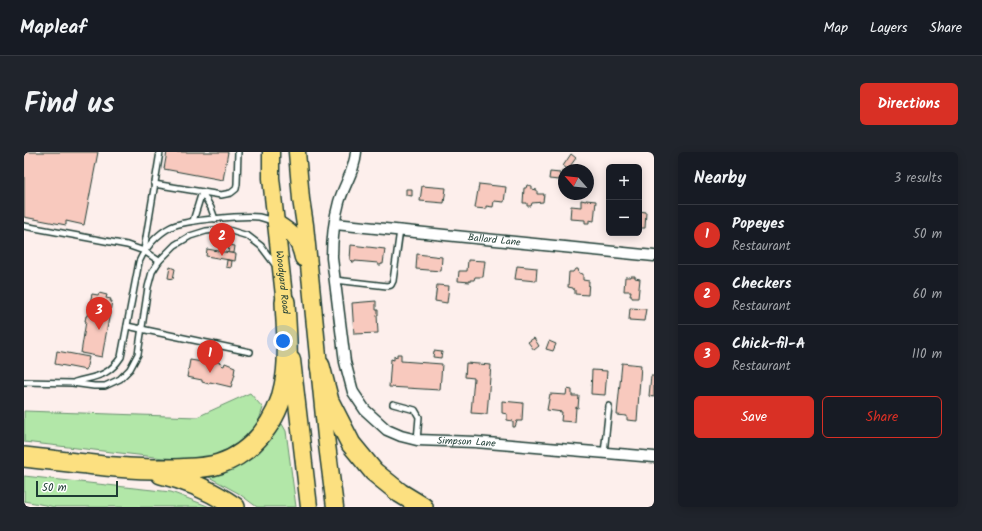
<!DOCTYPE html>
<meta charset="utf-8">
<style>
body{margin:0;font-family:Kalam,sans-serif;background:#20242c;color:#f1f3f6}
.controls{position:absolute;right:12px;top:12px;display:grid;overflow:hidden;border-radius:6px;box-shadow:0 2px 10px #0003}
.controls button{width:36px;height:36px;display:grid;place-items:center;padding:0;border:0;border-bottom:1px solid #363941;background:#171b24;color:#f1f3f6;font:20px sans-serif}
.compass{position:absolute;left:534px;top:12px;width:36px;height:36px;border-radius:50%;background:#171b24;box-shadow:0 2px 10px #0003;rotate:298deg}
.scale{position:absolute;left:12px;bottom:10px;width:82px;box-sizing:border-box;padding-left:4px;border:2px solid #1f3d34;border-top:0;font-size:11px;line-height:14px;white-space:nowrap;color:#1f3d34;-webkit-text-stroke:3px #fff;paint-order:stroke}
.you{position:absolute;left:259px;top:189px;width:14px;height:14px;margin:-10px;border:3px solid #fff;border-radius:50%;background:#1a73e8;box-shadow:0 0 0 6px #1a73e833}
.badge{display:grid;place-items:center;width:26px;height:26px;border-radius:50%;background:#d93025;color:#fff;font-size:13px;font-weight:700}
.pin{position:absolute;translate:-50% -33px;filter:drop-shadow(0 1px 2px #0008)}
.pin::after{content:'';position:absolute;top:21px;width:14px;height:12px;background:inherit;clip-path:polygon(0 0,100% 0,50% 100%)}
.list{margin:0;padding:0;list-style:none}
h2{display:flex;justify-content:space-between;align-items:center;height:52px;margin:0;padding:0 16px;font-size:17px}
h2 small{font-size:13px;font-weight:400;color:#9ea1a6}
.list li{display:grid;grid-template-columns:26px 1fr auto;gap:12px;align-items:center;box-sizing:border-box;height:60px;padding:0 16px;border-top:1px solid #363941}
.list b{display:block;font-size:15px;white-space:nowrap}
.list p{margin:0;font-size:13px;white-space:nowrap;color:#9ea1a6}
.list em{font-size:13px;font-style:normal;color:#9ea1a6}
.actions{display:flex;gap:8px;padding:12px 16px}
.actions a{flex:1;padding:9px 0;border:1px solid #d93025;border-radius:6px;text-align:center;font-size:14px;color:#d93025}
.actions .main{background:#d93025;color:#fff}
.map{position:relative;flex:none;width:630px;height:355px;overflow:hidden;border-radius:6px}
header{display:flex;align-items:center;gap:24px;box-sizing:border-box;height:56px;padding:0 20px;background:#171b24;border-bottom:1px solid #363941}
header strong{font-size:19px}
nav{display:flex;gap:22px;margin-inline-start:auto;font-size:14px}
.intro{display:flex;align-items:center;justify-content:space-between;box-sizing:border-box;height:96px;padding:0 24px}
h1{margin:0;font-size:28px}
.button{padding:10px 18px;border-radius:6px;background:#d93025;color:#fff;font-size:14px;font-weight:700}
main{display:flex;gap:24px;padding:0 24px}
aside{flex:1;background:#171b24;border-radius:6px;box-shadow:0 2px 10px #0003}
.map>svg:first-child{display:block}
</style>
<header>
<strong>Mapleaf</strong>
<nav><a>Map</a><a>Layers</a><a>Share</a></nav>
</header>
<div class="intro"><h1>Find us</h1><a class="button">Directions</a></div>
<main>
<div class="map">
<svg width="630" height="355" viewBox="0 0 630 355">
<rect width="100%" height="100%" fill="#fdefec"/>
<filter id="ink" filterUnits="userSpaceOnUse"><feTurbulence type="fractalNoise" baseFrequency=".025" numOctaves="2"/><feDisplacementMap in="SourceGraphic" scale="8" xChannelSelector="R" yChannelSelector="G"/><feConvolveMatrix kernelMatrix="1 2 1 2 8 2 1 2 1" color-interpolation-filters="sRGB"/></filter>
<g filter="url(#ink)">
<g fill="#b2e7a8" stroke="#68926e">
<polygon points="226,241 239,256 233,274 208,297 179,308 140,306 0,290 0,259 173,265"/>
<path d="M258,272L262,279L272,355H233L214,341L185,325C220,314 236,303 258,272Z"/>
<polygon points="0,324 147,340 186,355 31,355 0,349"/>
</g>
<g fill="#f8c9be" stroke="#1f3d34">
<polygon points="0,0 74,0 60,73 42,69 42,73 0,65"/>
<polygon points="143,0 204,0 199,28 140,17"/>
<polygon points="547,2 552,6 544,17 539,14"/>
<polygon points="538,18 540,18 540,34 536,33"/>
<polygon points="526,20 536,21 535,28 525,27"/>
<polygon points="455,32 482,35 480,50 470,49 469,55 462,54 462,57 451,56"/>
<polygon points="503,33 508,34 508,37 513,38 513,42 520,42 519,50 508,51 507,54 503,54 503,51 499,51 500,36 502,36"/>
<polygon points="398,34 422,36 420,51 396,49"/>
<polygon points="382,37 388,37 388,44 382,43"/>
<polygon points="557,48 562,49 562,48 572,49 570,69 565,68 565,71 561,71 561,68 546,67 547,54 557,55"/>
<polygon points="615,59 622,60 621,76 615,76"/>
<polygon points="205,93 211,94 210,101 204,101"/>
<polygon points="327,93 361,97 359,112 357,112 357,113 354,113 354,111 331,109 331,110 328,110 329,109 326,108"/>
<polygon points="183,97 212,102 211,109 182,104"/>
<polygon points="393,102 418,105 417,119 392,117"/>
<polygon points="203,108 208,109 207,116 202,115"/>
<polygon points="444,108 461,109 459,125 451,125 450,128 446,128 446,130 434,129 435,119 443,119"/>
<polygon points="493,114 513,116 512,129 491,127"/>
<polygon points="146,115 151,117 149,127 144,126"/>
<polygon points="551,117 554,117 555,121 559,122 559,128 565,129 564,143 551,142 551,138 549,137 549,136 544,135 545,120 549,120"/>
<polygon points="607,124 611,124 611,126 616,127 614,146 608,146 608,144 606,144 607,139 600,139 601,125 607,125"/>
<polygon points="413,133 425,134 423,151 411,149"/>
<polygon points="75,141 83,143 82,146 87,147 86,149 88,149 78,205 57,201 62,169 61,169 62,164 63,164 68,142 74,143"/>
<polygon points="352,149 352,158 354,158 354,163 353,163 354,181 330,182 328,151"/>
<polygon points="606,156 622,157 620,169 605,168"/>
<polygon points="510,186 515,194 510,198 504,190"/>
<polygon points="525,189 532,192 529,199 522,197"/>
<polygon points="33,199 65,205 62,218 31,212"/>
<polygon points="410,199 418,200 417,206 409,205"/>
<polygon points="373,202 377,202 377,209 418,212 416,238 365,235 367,207 370,208 370,204 373,205"/>
<polygon points="166,208 185,211 185,208 198,211 197,213 200,214 201,211 211,215 210,222 211,222 207,235 186,230 185,232 178,230 178,228 163,225"/>
<polygon points="442,211 467,213 463,262 447,261 450,226 441,225"/>
<polygon points="598,211 617,213 613,269 603,268 603,264 593,263"/>
<polygon points="568,218 583,219 581,243 567,242"/>
<polygon points="627,224 630,224 630,245 625,244"/>
<polygon points="543,237 548,238 548,244 555,244 554,256 552,255 551,270 537,269 538,260 523,258 526,242 542,243"/>
<polygon points="478,249 499,251 498,269 493,269 491,275 489,275 489,269 483,268 483,262 478,261"/>
</g>
<g fill="none" stroke-linecap="round" stroke-linejoin="round">
<g stroke="#1f3d34" stroke-width="8">
<g id="lane">
<polyline points="130,32 197,43 207,41 212,37 213,32 214,0"/>
<polyline points="178,40 187,56 191,67"/>
<polyline points="169,69 178,40"/>
<polyline points="0,74 103,93 120,99 135,109"/>
<polyline points="120,98 136,0"/>
<polyline points="311,128 363,134 367,133 369,129 376,78"/>
<polyline points="103,174 226,200"/>
<polyline points="0,230 48,231 70,234 81,234 96,227 106,217 114,202 124,135 128,120 135,109 151,93 166,84 182,79 201,77 224,84 237,94 252,114"/>
<path d="M51,230C72,224 84,225 97,205L115,110C121,96 133,82 147,75C160,68 221,63 235,65C240,66 245,68 250,70"/>
<polyline points="369,252 391,258 395,265 393,288"/>
<polyline points="580,301 585,254"/>
</g>
</g>
<g stroke="#1f3d34" stroke-width="13">
<g id="street">
<path id="s1" d="M332,0C331,18 320,33 315,50C310,68 308,87 308,106L321,210L329,240L341,258L363,278L377,284L393,288L451,290L630,305"/>
<path id="s2" d="M311,72L630,104"/>
</g>
</g>
<g stroke="#1f3d34" stroke-width="19">
<g id="primary">
<path id="s3" d="M247,0V26L262,162"/>
<polyline points="273,0 277,47 281,73 302,285 311,355"/>
<path d="M252,71C268,81 275,86 279,106"/>
<polyline points="268,208 285,355"/>
</g>
</g>
<g stroke="#1f3d34" stroke-width="22">
<g id="highway">
<polyline points="296,214 305,249 327,292 350,320 376,341 399,355"/>
<path d="M0,305C49,310 98,318 148,317C164,316 180,317 195,312C229,301 254,268 260,234C266,207 262,177 261,150"/>
<path d="M137,322C163,328 189,340 211,355"/>
</g>
</g>
<use href="#lane" stroke="#fff" stroke-width="5"/>
<use href="#street" stroke="#fff" stroke-width="10"/>
<use href="#primary" stroke="#fce080" stroke-width="16"/>
<use href="#highway" stroke="#fce080" stroke-width="19"/>
</g>
</g>
<g text-anchor="middle" dominant-baseline="central" stroke-width="3" stroke-linejoin="round" paint-order="stroke">
<g font-size="10" fill="#1f3d34" stroke="#fff">
<text stroke="none"><textPath href="#s2" startOffset="160">Ballard Lane</textPath></text>
<text stroke="none"><textPath href="#s3" startOffset="131">Woodyard Road</textPath></text>
<text stroke="none"><textPath href="#s1" startOffset="378">Simpson Lane</textPath></text>
</g>
</g>
</svg>
<div class="controls">
<button>+</button>
<button>−</button>
</div>
<svg class="compass" viewBox="-18 -18 36 36"><path d="M0-13l5 13h-10z" fill="#e53935"/><path d="M0 13l5-13h-10z" fill="#9ea1a6"/></svg>
<div class="scale">50 m</div>
<div class="you"></div>
<div class="pin badge" style="left:186px;top:221px">1</div>
<div class="pin badge" style="left:198px;top:104px">2</div>
<div class="pin badge" style="left:75px;top:178px">3</div>
</div>
<aside>
<h2>Nearby<small>3 results</small></h2>
<ul class="list">
<li><span class="badge">1</span><div><b>Popeyes</b><p>Restaurant</p></div><em>50 m</em></li>
<li><span class="badge">2</span><div><b>Checkers</b><p>Restaurant</p></div><em>60 m</em></li>
<li><span class="badge">3</span><div><b>Chick-fil-A</b><p>Restaurant</p></div><em>110 m</em></li>
</ul>
<div class="actions"><a class="main">Save</a><a>Share</a></div>
</aside>
</main>
